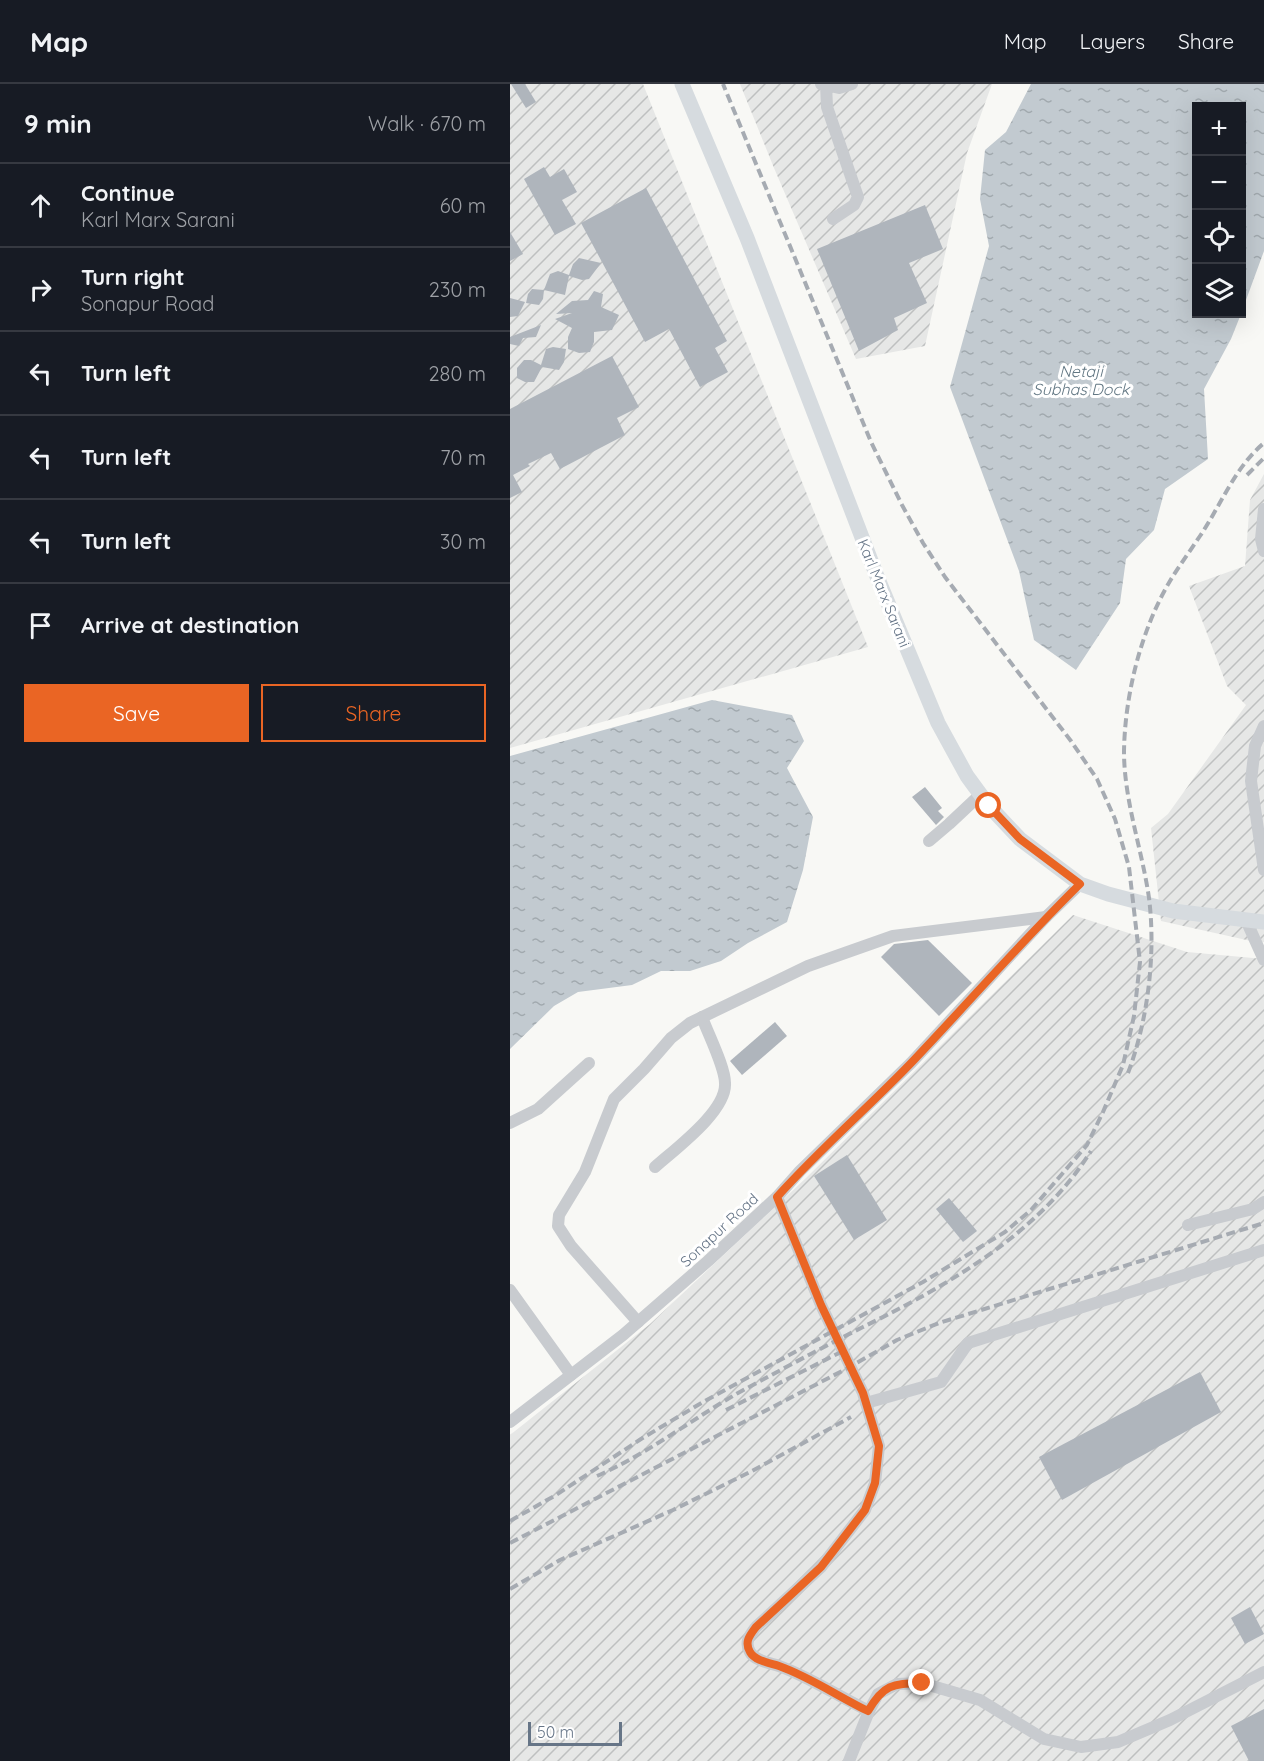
<!DOCTYPE html>
<meta charset="utf-8">
<style>
body{margin:0;font-family:Quicksand,sans-serif;background:#20242c;color:#f1f3f6}
.controls{position:absolute;right:18px;top:18px;display:grid;overflow:hidden;border-radius:0px;box-shadow:0 6px 24px #0002}
.controls button{width:54px;height:54px;display:grid;place-items:center;padding:0;border:0;border-bottom:2px solid #363941;background:#171b24;color:#f1f3f6;font:30px sans-serif}
.scale{position:absolute;left:18px;bottom:15px;width:94px;box-sizing:border-box;padding-left:6px;border:3px solid #667587;border-top:0;font-size:16px;line-height:21px;white-space:nowrap;color:#667587;-webkit-text-stroke:4px #fff;paint-order:stroke}
.stop{position:absolute;width:18px;height:18px;margin:-14px;border:4px solid #ea6524;border-radius:50%;background:#fff}
.stop.end{background:#ea6524;border-color:#fff;box-shadow:0 2px 6px #0008}
.list{margin:0;padding:0;list-style:none}
h2{display:flex;justify-content:space-between;align-items:center;height:78px;margin:0;padding:0 24px;font-size:26px}
h2 small{font-size:20px;font-weight:400;color:#9ea1a6}
.list li{display:grid;grid-template-columns:39px 1fr auto;gap:18px;align-items:center;box-sizing:border-box;height:84px;padding:0 24px;border-top:2px solid #363941}
.list b{display:block;font-size:22px;white-space:nowrap}
.list p{margin:0;font-size:20px;white-space:nowrap;color:#9ea1a6}
.list em{font-size:20px;font-style:normal;color:#9ea1a6}
.actions{display:flex;gap:12px;padding:18px 24px}
.actions a{flex:1;padding:14px 0;border:2px solid #ea6524;border-radius:0px;text-align:center;font-size:21px;color:#ea6524}
.actions .main{background:#ea6524;color:#fff}
.icon{flex:none;width:33px;height:33px;fill:none;stroke:currentColor;stroke-width:2;stroke-linecap:round;stroke-linejoin:round}
.map{position:relative;flex:none;width:754px;height:1677px;overflow:hidden}
header{display:flex;align-items:center;gap:36px;box-sizing:border-box;height:84px;padding:0 30px;background:#171b24;border-bottom:2px solid #363941}
header strong{font-size:28px}
nav{display:flex;gap:33px;margin-inline-start:auto;font-size:21px}
main{display:flex}
aside{flex:1;background:#171b24}
.map>svg:first-child{display:block}
</style>
<header>
<strong>Map</strong>
<nav><a>Map</a><a>Layers</a><a>Share</a></nav>
</header>
<main>
<aside>
<h2>9 min<small>Walk · 670 m</small></h2>
<ul class="list">
<li><svg class="icon" aria-label="ahead" viewBox="0 0 24 24"><path d="M12 20V5M6 11l6-6 6 6"/></svg><div><b>Continue</b><p>Karl Marx Sarani</p></div><em>60 m</em></li>
<li><svg class="icon" aria-label="right" viewBox="0 0 24 24"><path d="M7 20v-9h11M14 6l5 5-5 5"/></svg><div><b>Turn right</b><p>Sonapur Road</p></div><em>230 m</em></li>
<li><svg class="icon" aria-label="left" viewBox="0 0 24 24"><path d="M17 20v-9H6M10 6l-5 5 5 5"/></svg><div><b>Turn left</b></div><em>280 m</em></li>
<li><svg class="icon" aria-label="left" viewBox="0 0 24 24"><path d="M17 20v-9H6M10 6l-5 5 5 5"/></svg><div><b>Turn left</b></div><em>70 m</em></li>
<li><svg class="icon" aria-label="left" viewBox="0 0 24 24"><path d="M17 20v-9H6M10 6l-5 5 5 5"/></svg><div><b>Turn left</b></div><em>30 m</em></li>
<li><svg class="icon" aria-label="arrive" viewBox="0 0 24 24"><path d="M6 21V4h12l-3 4 3 4H6"/></svg><div><b>Arrive at destination</b></div></li>
</ul>
<div class="actions"><a class="main">Save</a><a>Share</a></div>
</aside>
<div class="map">
<svg width="754" height="1677" viewBox="0 0 754 1677">
<defs>
<pattern id="industrial-furrows" width="10" height="10" patternUnits="userSpaceOnUse" patternTransform="scale(1.5)"><rect width="10" height="10" fill="#e6e7e6"/><path d="M-1 1l2-2M0 10L10 0M9 11l2-2" fill="none" stroke="#bec0c0"/></pattern>
<pattern id="water-ripples" width="26" height="14" patternUnits="userSpaceOnUse" patternTransform="scale(1.5)"><rect width="26" height="14" fill="#c2cad0"/><path d="M2 4q2-2 4 0t4 0M15 11q2-2 4 0t4 0" fill="none" stroke="#a1a9ae"/></pattern>
</defs>
<rect width="100%" height="100%" fill="#f8f8f5"/>
<g fill="url(#industrial-furrows)">
<polygon points="0,0 133,0 358,563 0,664"/>
<polygon points="230,0 482,0 457,69 415,262 346,275 264,84"/>
<polygon points="754,390 754,858 750,859 651,837 641,744 658,730 736,621 717,602 679,502 735,482 740,416"/>
<polygon points="563,831 677,868 754,875 754,1677 0,1677 0,1351 140,1240 296,1094"/>
</g>
<g fill="url(#water-ripples)">
<polygon points="521,0 754,0 754,167 732,227 732,22 686,22 686,230 731,230 721,255 694,305 698,375 655,405 644,446 616,475 610,519 566,586 524,556 509,487 440,303 479,162 470,115 475,66 496,48"/>
<polygon points="202,616 282,631 294,657 277,684 303,733 293,786 277,838 238,859 211,877 180,887 151,887 122,901 68,908 44,922 0,965 0,672"/>
</g>
<g fill="#afb5bc">
<polygon points="1,0 15,0 26,18 16,24"/>
<polygon points="34,83 40,93 54,85 67,108 52,116 66,140 45,151 14,95"/>
<polygon points="136,104 217,257 205,264 218,288 190,303 159,245 135,258 71,139"/>
<polygon points="415,121 433,165 399,179 417,219 384,234 388,246 349,267 307,165"/>
<polygon points="0,148 13,170 0,177"/>
<polygon points="69,174 91,179 79,195 72,196 59,192 55,211 34,206 40,190 48,187 59,191 63,180"/>
<polygon points="22,205 34,206 33,215 29,221 16,219 18,210"/>
<polygon points="84,207 93,210 91,223 109,231 102,246 84,248 84,258 80,268 69,269 58,265 58,253 62,244 45,235 62,229 46,230 62,217 78,216"/>
<polygon points="0,214 15,218 8,232 0,233"/>
<polygon points="31,241 26,253 13,254 9,262 0,260 0,253"/>
<polygon points="43,263 56,265 54,278 49,286 32,283 24,298 15,298 7,294 7,284 14,276 21,276 31,281 36,265"/>
<polygon points="102,272 129,323 107,334 115,351 50,385 41,369 18,380 20,382 3,391 12,408 0,414 0,325"/>
<polygon points="415,703 432,724 428,727 434,733 426,741 402,713"/>
<polygon points="418,856 462,899 429,932 371,873 384,860"/>
<polygon points="265,938 277,952 232,991 220,977"/>
<polygon points="337,1071 377,1136 344,1156 304,1092"/>
<polygon points="439,1114 467,1147 453,1158 426,1125"/>
<polygon points="690,1288 711,1328 552,1416 529,1373"/>
<polygon points="740,1523 754,1550 735,1560 721,1534"/>
<polygon points="754,1625 754,1677 739,1677 721,1642"/>
</g>
<g fill="none" stroke-linecap="round" stroke-linejoin="round">
<g stroke="#c8cbcf" stroke-width="12">
<polyline points="311,0 329,4 342,0"/>
<polyline points="316,0 317,23 348,113 344,121 323,135"/>
<polyline points="754,425 751,455 754,467"/>
<polyline points="754,642 745,662 741,697 754,786"/>
<polyline points="419,757 439,740 471,710"/>
<polyline points="736,836 754,876"/>
<polyline points="0,1039 28,1025 79,979"/>
<path d="M145,1083C165,1065 217,1027 215,999C215,983 198,950 192,933"/>
<path d="M267,1113L311,1221L353,1309L369,1362L365,1399L355,1426L311,1483L246,1543C240,1551 234,1558 240,1568C245,1577 260,1579 269,1582C300,1593 329,1613 359,1627"/>
<polyline points="678,1141 743,1125 754,1118"/>
<polyline points="0,1206 61,1291"/>
<polyline points="128,1238 61,1162 48,1142 49,1131 75,1088 104,1015 134,985 161,954 180,939 298,882 383,852 536,833"/>
<polyline points="356,1319 431,1298 458,1259 754,1166"/>
<polyline points="0,1338 113,1251 198,1177 267,1113 290,1087 401,979 536,833 570,800"/>
<polyline points="339,1677 359,1627 368,1610 387,1600 412,1599 470,1616 534,1655 571,1663 608,1658 660,1636 754,1588"/>
</g>
<polyline stroke="#d6dbdf" stroke-width="15" points="172,0 237,154 368,495 428,639 457,692 479,722 510,755 570,800 598,810 663,827 754,838"/>
<g stroke="#a6abb2" stroke-width="4" stroke-dasharray="9 4.5" stroke-linecap="butt">
<polyline points="737,391 754,374"/>
<path d="M618,989C638,936 646,870 639,814C632,765 614,717 614,667C615,610 631,546 660,497C669,482 680,467 690,452C711,421 725,383 754,359"/>
<polyline points="216,1326 331,1268"/>
<path d="M87,1392C137,1370 181,1336 228,1309C269,1287 311,1264 353,1243C438,1201 529,1150 581,1067"/>
<polyline points="0,1437 46,1411 131,1355 193,1318 413,1198 495,1148 521,1126 577,1061 593,1028 613,981 624,932 630,878 619,783 605,735 587,695 561,657 435,493 413,459 392,421 361,358 213,0"/>
<polyline points="0,1459 336,1285 387,1256 429,1239 754,1139"/>
<polyline points="0,1505 50,1476 163,1426 242,1387 341,1333"/>
</g>
</g>
<g fill="none" stroke-linecap="round" stroke-linejoin="round">
<path stroke="#ea6524" stroke-width="8" d="M412,1599C382,1600 374,1600 358,1627C329,1613 300,1593 269,1582C260,1579 245,1577 240,1568C234,1558 240,1551 246,1543L311,1483L355,1426L365,1399L369,1362L353,1309L311,1221L267,1113C310,1065 359,1023 403,977C459,918 512,857 570,800L510,755L479,722"/>
</g>
<g text-anchor="middle" dominant-baseline="central" stroke-width="6" stroke-linejoin="round" paint-order="stroke">
<g font-size="15" fill="#667587" stroke="#fff">
<text transform="translate(374 509) rotate(68)">Karl Marx Sarani</text>
<text transform="translate(209 1146) rotate(-43)">Sonapur Road</text>
</g>
<g font-size="16" font-style="italic" fill="#627783" stroke="#fff">
<text x="571" y="287">Netaji<tspan x="571" dy="18">Subhas Dock</tspan></text>
</g>
</g>
</svg>
<div class="controls">
<button>+</button>
<button>−</button>
<button><svg class="icon" aria-label="locate" viewBox="0 0 24 24"><circle cx="12" cy="12" r="6"/><path d="M12 2v4M12 18v4M2 12h4M18 12h4"/></svg></button>
<button><svg class="icon" aria-label="layers" viewBox="0 0 24 24"><path d="M12 4l9 5-9 5-9-5zM3 14l9 5 9-5"/></svg></button>
</div>
<div class="scale">50 m</div>
<div class="stop" style="left:479px;top:722px"></div>
<div class="stop end" style="left:412px;top:1599px"></div>
</div>
</main>
